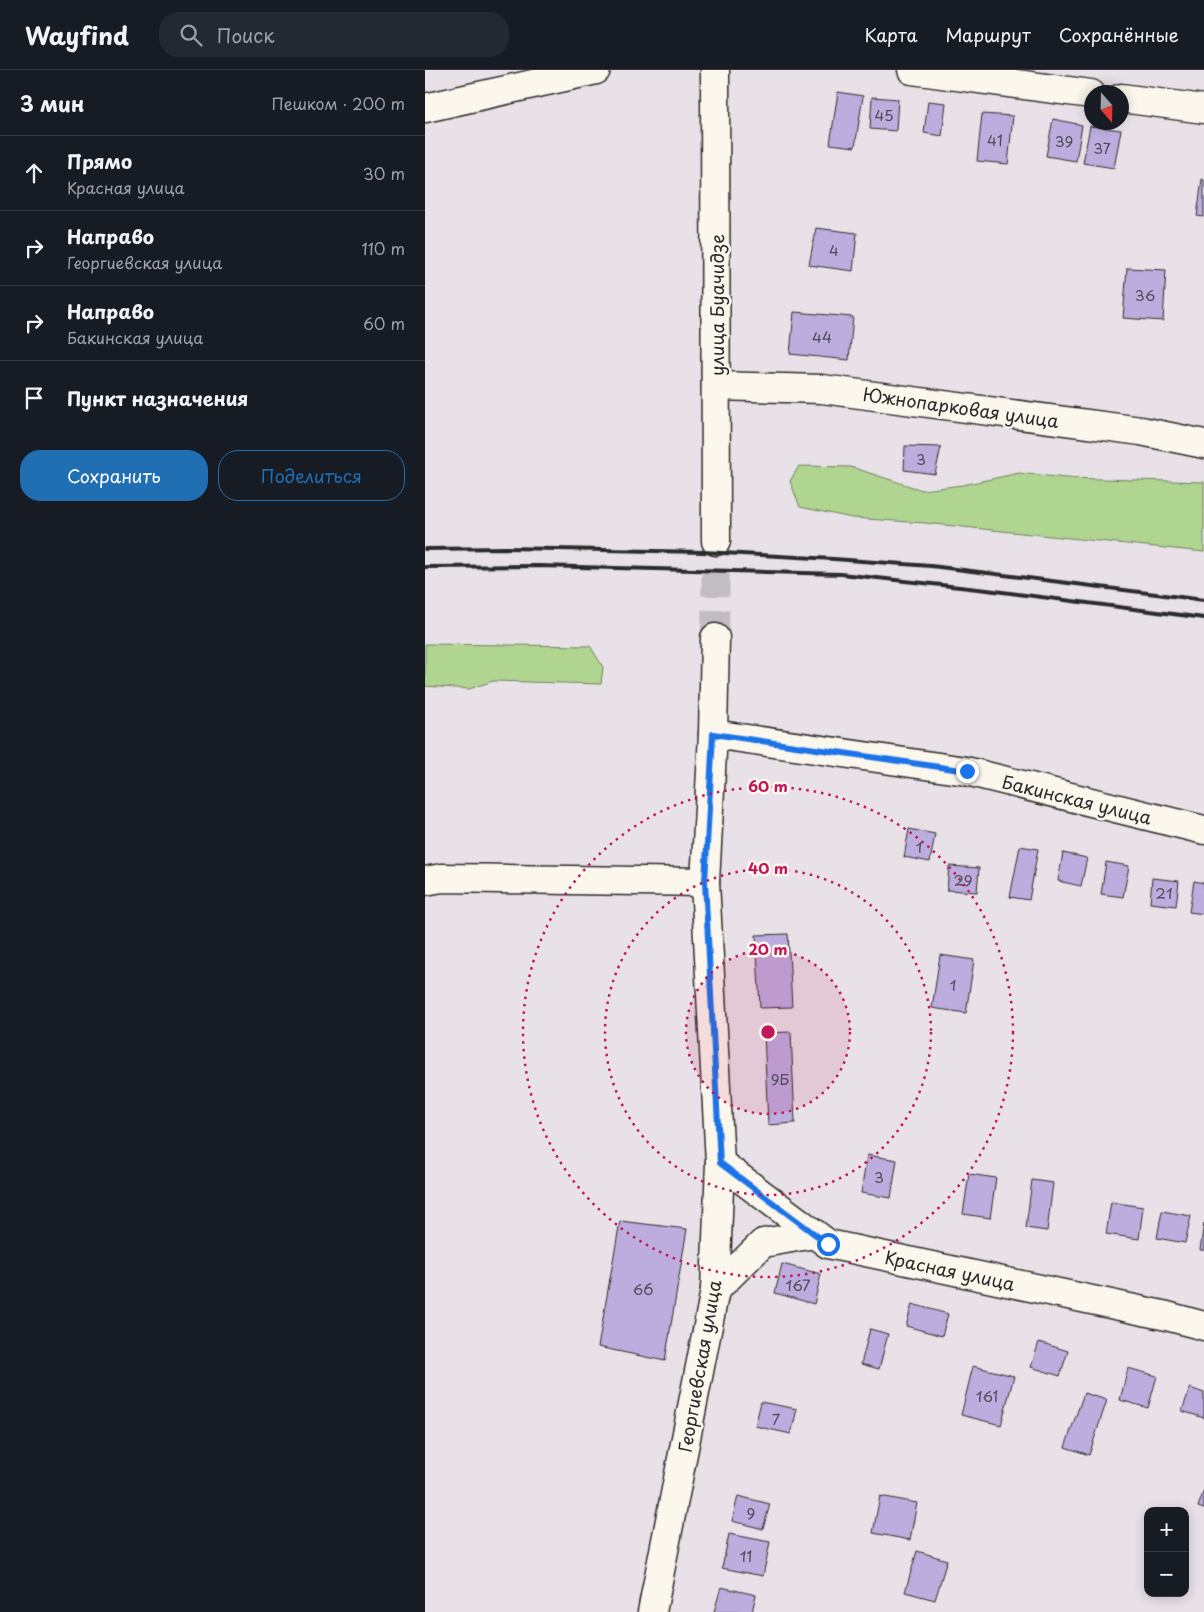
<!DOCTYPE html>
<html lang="ru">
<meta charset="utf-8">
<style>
body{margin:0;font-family:"Playpen Sans",sans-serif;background:#242831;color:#f1f3f6}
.controls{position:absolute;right:15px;bottom:15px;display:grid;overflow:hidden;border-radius:10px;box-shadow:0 2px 12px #0003}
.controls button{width:45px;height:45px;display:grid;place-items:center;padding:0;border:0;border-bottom:1px solid #363941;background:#171b24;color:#f1f3f6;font:25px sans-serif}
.compass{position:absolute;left:659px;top:15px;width:45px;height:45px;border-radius:50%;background:#171b24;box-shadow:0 2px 12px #0003;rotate:160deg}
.stop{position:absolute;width:15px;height:15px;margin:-11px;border:4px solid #1a73e8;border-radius:50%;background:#fff}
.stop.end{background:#1a73e8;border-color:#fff;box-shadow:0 1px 5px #0008}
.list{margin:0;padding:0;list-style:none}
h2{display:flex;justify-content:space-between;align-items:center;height:65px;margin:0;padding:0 20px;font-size:21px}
h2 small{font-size:16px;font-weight:400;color:#9ea1a6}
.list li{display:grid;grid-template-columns:32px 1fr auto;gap:15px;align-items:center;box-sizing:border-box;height:75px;padding:0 20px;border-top:1px solid #363941}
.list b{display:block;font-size:19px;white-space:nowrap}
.list p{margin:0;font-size:16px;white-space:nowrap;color:#9ea1a6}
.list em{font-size:16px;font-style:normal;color:#9ea1a6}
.actions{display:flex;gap:10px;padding:15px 20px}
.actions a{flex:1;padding:11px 0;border:1px solid #1f6fb2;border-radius:20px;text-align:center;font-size:18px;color:#1f6fb2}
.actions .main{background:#1f6fb2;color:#fff}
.icon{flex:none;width:28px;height:28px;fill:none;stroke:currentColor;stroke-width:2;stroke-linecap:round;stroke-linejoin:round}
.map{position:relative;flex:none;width:779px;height:1542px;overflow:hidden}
header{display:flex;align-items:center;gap:30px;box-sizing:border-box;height:70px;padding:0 25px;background:#171b24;border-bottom:1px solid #363941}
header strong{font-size:24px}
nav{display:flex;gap:28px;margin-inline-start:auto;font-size:18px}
.search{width:350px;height:45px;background:#242831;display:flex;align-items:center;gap:12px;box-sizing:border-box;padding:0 18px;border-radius:20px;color:#9ea1a6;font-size:19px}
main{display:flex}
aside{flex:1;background:#171b24}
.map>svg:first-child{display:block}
</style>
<header>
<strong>Wayfind</strong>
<div class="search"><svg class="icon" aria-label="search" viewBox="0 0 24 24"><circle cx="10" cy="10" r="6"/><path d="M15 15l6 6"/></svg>Поиск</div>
<nav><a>Карта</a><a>Маршрут</a><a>Сохранённые</a></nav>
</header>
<main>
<aside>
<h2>3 мин<small>Пешком · 200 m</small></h2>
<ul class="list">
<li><svg class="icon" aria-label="ahead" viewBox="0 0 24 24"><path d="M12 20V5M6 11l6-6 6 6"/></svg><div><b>Прямо</b><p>Красная улица</p></div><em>30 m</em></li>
<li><svg class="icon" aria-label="right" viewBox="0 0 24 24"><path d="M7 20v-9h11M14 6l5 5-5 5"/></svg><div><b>Направо</b><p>Георгиевская улица</p></div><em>110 m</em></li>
<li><svg class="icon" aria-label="right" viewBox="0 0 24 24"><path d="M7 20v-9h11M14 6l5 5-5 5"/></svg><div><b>Направо</b><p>Бакинская улица</p></div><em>60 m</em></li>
<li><svg class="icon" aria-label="arrive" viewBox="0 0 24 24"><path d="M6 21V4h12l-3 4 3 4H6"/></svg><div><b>Пункт назначения</b></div></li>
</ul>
<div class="actions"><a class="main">Сохранить</a><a>Поделиться</a></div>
</aside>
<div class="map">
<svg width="779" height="1542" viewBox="0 0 779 1542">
<rect width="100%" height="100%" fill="#e8e1e8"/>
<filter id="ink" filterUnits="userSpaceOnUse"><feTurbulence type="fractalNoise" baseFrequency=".02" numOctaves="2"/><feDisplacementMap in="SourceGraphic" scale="10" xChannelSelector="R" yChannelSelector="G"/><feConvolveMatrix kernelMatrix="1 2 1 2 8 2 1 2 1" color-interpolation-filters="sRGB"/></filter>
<g filter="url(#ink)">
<g fill="#b0d591" stroke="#6e805e">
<polygon points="374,396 426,397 497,420 538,415 594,403 641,408 779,412 779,482 500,453 427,448 375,437 365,411"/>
<polygon points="0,574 165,576 178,597 176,614 68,611 44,619 0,616"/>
</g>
<g fill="#bcadde" stroke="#2b2b2b">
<polygon points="413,22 438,26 430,77 405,74"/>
<polygon points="447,27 473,29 471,61 445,59"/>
<polygon points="503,31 521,33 517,66 499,63"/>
<polygon points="557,44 588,46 583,94 552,91"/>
<polygon points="628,49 657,55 651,91 621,86"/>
<polygon points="665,56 696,60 689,98 658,93"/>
<polygon points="777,109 779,110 779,147 772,146"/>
<polygon points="391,158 432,163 428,201 384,195"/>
<polygon points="702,198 741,200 738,251 698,248"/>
<polygon points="369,242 428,247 424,290 365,284"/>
<polygon points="480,376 516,377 510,404 479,400"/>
<polygon points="484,759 510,764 505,792 479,787"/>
<polygon points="595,776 613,779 604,830 585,827"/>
<polygon points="638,783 662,788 656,816 633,811"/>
<polygon points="681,792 704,796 698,827 676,824"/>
<polygon points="524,796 554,798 552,822 522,820"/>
<polygon points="727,808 754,811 751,836 725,833"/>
<polygon points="769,811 779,813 779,844 764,842"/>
<polygon points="363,864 367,937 335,938 331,865"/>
<polygon points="515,885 549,890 541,943 507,938"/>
<polygon points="366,962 370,1053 343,1055 339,963"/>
<polygon points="442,1085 472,1090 466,1128 436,1123"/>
<polygon points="544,1104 571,1108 565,1148 538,1144"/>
<polygon points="607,1110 628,1113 622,1161 601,1158"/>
<polygon points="686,1132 718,1137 714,1169 681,1164"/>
<polygon points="737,1141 766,1146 760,1173 732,1168"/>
<polygon points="195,1151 262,1159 240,1291 173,1277"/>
<polygon points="779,1153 779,1180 775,1180"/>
<polygon points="357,1194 396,1204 389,1234 350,1223"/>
<polygon points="487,1234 523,1244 517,1266 481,1256"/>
<polygon points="445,1259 463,1264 454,1299 436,1294"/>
<polygon points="614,1272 643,1281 635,1306 606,1297"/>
<polygon points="548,1296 589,1306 576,1355 536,1345"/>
<polygon points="703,1298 732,1306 723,1338 695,1330"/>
<polygon points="765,1318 779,1323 779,1348 757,1341"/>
<polygon points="659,1323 682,1330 664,1385 640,1377"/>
<polygon points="336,1332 372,1339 366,1364 330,1356"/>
<polygon points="779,1420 779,1439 773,1437"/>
<polygon points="313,1426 345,1434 338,1459 307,1451"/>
<polygon points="455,1426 492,1433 485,1470 448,1463"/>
<polygon points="304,1464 345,1472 338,1506 297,1498"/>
<polygon points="492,1481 522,1490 510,1530 480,1522"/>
<polygon points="296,1517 331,1525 327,1542 289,1542"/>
</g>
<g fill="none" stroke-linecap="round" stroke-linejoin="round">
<polyline stroke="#c2bdc2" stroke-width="28" stroke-dasharray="28 14" stroke-linecap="butt" points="290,568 291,471"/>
<g stroke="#2b2b2b" stroke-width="31">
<g id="minor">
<polyline points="290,0 291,471"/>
<polyline points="487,0 666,24"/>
<polyline points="696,28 779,39"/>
<polyline points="0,38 171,0"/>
<polyline points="291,316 397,319 716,361 779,374"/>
<polyline points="288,664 541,701 779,760"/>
<polyline points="0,811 17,808 280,812"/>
<polyline points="295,1093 403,1174 742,1246 779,1256"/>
<polyline points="290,1220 338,1173 389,1164"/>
<polyline points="227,1542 290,1220 295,1093 280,812 288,664 290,568"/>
</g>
</g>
<use href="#minor" stroke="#fbf7ec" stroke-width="28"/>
<g stroke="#2b2b2b" stroke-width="4">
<polyline points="0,479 82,478 278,482 409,489 506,496 779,530"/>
<polyline points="0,497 114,496 416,504 562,520 779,548"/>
</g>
</g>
</g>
<g fill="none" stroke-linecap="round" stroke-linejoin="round" filter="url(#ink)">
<polyline stroke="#1a73e8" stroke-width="6" points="403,1174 295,1093 280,812 288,664 542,701"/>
</g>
<circle cx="343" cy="962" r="82" fill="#c2185b" fill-opacity=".12"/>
<g fill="none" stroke="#c2185b" stroke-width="2.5" stroke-dasharray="2.5 5">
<circle cx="343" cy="962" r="82"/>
<circle cx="343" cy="962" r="163"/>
<circle cx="343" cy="962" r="245"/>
</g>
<g text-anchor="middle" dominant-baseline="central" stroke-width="5" stroke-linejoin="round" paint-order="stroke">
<g font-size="15" fill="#4f4c58">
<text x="459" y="44">45</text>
<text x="570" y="69">41</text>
<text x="639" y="70">39</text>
<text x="677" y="77">37</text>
<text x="409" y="179">4</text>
<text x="720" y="224">36</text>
<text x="397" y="266">44</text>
<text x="496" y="388">3</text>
<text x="494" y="776">1</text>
<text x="538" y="809">29</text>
<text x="739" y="822">21</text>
<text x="528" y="914">1</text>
<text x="355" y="1008">9Б</text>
<text x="454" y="1106">3</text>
<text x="373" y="1214">167</text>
<text x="218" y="1218">66</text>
<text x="562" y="1325">161</text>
<text x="351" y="1348">7</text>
<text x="326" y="1442">9</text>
<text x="321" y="1485">11</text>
</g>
<g font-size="18" fill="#2b2b2b" stroke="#fbf7ec">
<text transform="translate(291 235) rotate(-90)">улица Буачидзе</text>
<text transform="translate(536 337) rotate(8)">Южнопарковая улица</text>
<text transform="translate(652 729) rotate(14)">Бакинская улица</text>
<text transform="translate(525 1200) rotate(12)">Красная улица</text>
<text transform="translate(274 1296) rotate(-80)">Георгиевская улица</text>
</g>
</g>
<circle cx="343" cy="962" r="8" fill="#c2185b" stroke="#fbf7ec" stroke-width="2.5"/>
<g font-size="15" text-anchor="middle" font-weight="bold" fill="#c2185b" stroke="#fbf7ec" stroke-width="5" stroke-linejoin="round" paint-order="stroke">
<text x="343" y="722">60 m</text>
<text x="343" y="804">40 m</text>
<text x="343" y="885">20 m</text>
</g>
</svg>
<div class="controls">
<button>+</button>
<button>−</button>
</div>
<svg class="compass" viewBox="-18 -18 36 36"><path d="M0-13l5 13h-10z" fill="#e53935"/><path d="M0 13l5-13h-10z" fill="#9ea1a6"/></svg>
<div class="stop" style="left:403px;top:1174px"></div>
<div class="stop end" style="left:542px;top:701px"></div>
</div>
</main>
